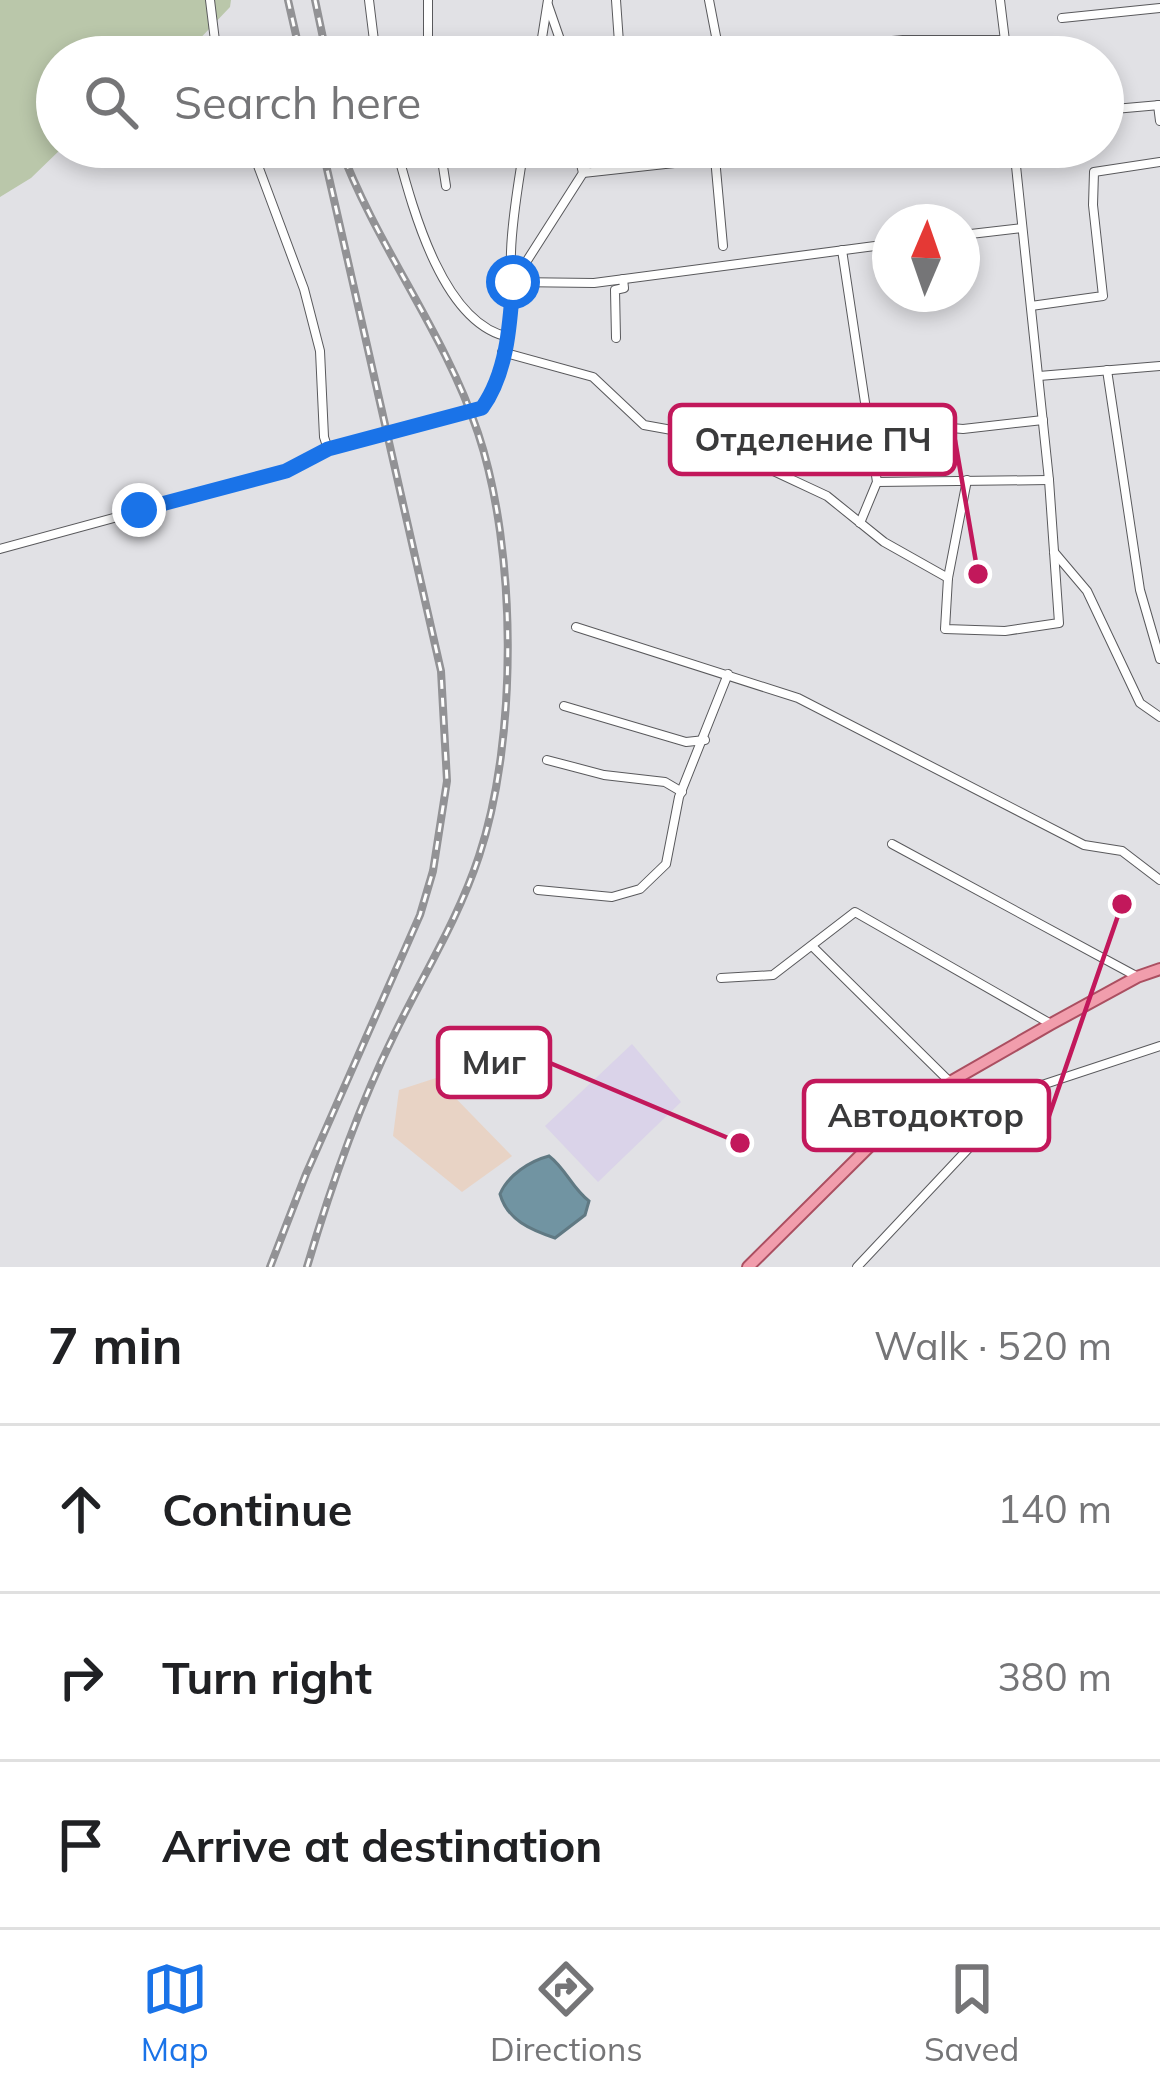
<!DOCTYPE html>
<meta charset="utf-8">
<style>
body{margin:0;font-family:Mulish,sans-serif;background:#f2f2f2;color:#202124}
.compass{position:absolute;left:872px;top:204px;width:108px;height:108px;border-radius:50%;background:#fff;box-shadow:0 6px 18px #0003;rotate:2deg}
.stop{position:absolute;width:36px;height:36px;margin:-27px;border:9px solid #1a73e8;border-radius:50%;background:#fff}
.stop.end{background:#1a73e8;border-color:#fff;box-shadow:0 3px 12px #0008}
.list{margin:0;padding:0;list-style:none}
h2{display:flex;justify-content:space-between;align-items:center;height:156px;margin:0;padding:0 48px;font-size:51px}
h2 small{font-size:39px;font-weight:400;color:#757577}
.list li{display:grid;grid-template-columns:78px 1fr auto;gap:36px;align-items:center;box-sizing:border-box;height:168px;padding:0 48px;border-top:3px solid #e0e0e0}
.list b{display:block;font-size:45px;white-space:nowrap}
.list em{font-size:39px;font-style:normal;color:#757577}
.icon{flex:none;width:66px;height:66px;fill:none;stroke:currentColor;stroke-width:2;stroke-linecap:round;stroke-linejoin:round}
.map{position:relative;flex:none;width:1160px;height:1267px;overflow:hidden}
.search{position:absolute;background:#fff;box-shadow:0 6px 18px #0003;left:36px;right:36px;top:36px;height:132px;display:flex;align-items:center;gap:30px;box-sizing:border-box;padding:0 42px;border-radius:66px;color:#757577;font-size:45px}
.sheet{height:660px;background:#fff}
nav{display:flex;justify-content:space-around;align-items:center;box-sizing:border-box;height:168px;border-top:3px solid #e0e0e0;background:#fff;font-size:33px;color:#757577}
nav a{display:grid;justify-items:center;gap:6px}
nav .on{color:#1a73e8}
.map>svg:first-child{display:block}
</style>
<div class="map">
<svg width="1160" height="1267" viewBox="0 0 1160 1267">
<rect width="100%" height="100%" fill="#e1e1e5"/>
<polygon fill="#e8d3c5" points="436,1078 512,1156 462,1192 393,1136 399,1090"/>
<polygon fill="#dad3e9" points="632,1044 681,1102 598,1182 545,1126"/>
<polygon fill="#bac7aa" points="0,0 231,0 230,7 191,48 171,57 57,57 57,147 63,147 31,178 0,197"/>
<path fill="#7194a2" stroke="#607983" stroke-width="3" d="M549,1156C566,1169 572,1188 589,1201L585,1215L555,1238C531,1230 507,1220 500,1194C508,1175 530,1161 549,1156Z"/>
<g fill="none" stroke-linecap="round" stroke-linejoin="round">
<g stroke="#59595c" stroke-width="10">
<g id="minor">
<polyline points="210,0 217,57"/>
<polyline points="369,0 376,57"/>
<polyline points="428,0 428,57"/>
<polyline points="616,0 620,57"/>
<polyline points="709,0 720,57 903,40 1006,40"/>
<polyline points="1000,0 1007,57"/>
<polyline points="548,5 566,57"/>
<polyline points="1062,18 1160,8"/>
<polyline points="539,57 548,0"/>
<polyline points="1158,105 1160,121"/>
<polyline points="1103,110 1160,105"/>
<polyline points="251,147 304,289 320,351 324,437 328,449"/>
<path d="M396,147C412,206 442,324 509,337"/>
<polyline points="440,147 446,186"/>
<polyline points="714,147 723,246"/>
<polyline points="583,172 592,157 625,147"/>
<polyline points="583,173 821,147"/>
<polyline points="962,235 1022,228"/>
<polyline points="842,250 877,482 860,523"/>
<polyline points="514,281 583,173 577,147"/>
<polyline points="513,282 594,283 890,244"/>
<polyline points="1031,306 1103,296 1093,205 1094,172 1160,162"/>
<polyline points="616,338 615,290 624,288 623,279"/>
<polyline points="502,352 593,377 644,425 694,434 827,496 884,542 948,578"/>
<polyline points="1107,370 1140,590 1160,659"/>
<polyline points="1039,376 1160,366"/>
<polyline points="939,427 963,429 1043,420"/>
<polyline points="967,480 948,578 945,629 1005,631 1059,623 1049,480 1014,147"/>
<polyline points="877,482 1049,480"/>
<path d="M0,549L286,471L328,449L482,408C515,362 509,306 511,252C512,217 519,181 524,147"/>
<polyline points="1054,552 1087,591 1140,703 1160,717"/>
<polyline points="576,627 798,698 1084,845 1122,851 1160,880"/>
<polyline points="564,706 686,742 705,740"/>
<polyline points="547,760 604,775 665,782 682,792"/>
<polyline points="892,844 1136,976"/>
<polyline points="538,890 612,897 640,889 666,864 679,797 728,674"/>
<polyline points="813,947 950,1082 989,1125"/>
<polyline points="721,978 773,975 855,912 1051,1024"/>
<polyline points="857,1267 1013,1101 1042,1085 1160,1046"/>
</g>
</g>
<g stroke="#ab4f61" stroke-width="14">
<polyline id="major" points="748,1267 898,1118 950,1082 1051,1024 1137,977 1160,969"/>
</g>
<use href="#minor" stroke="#fff" stroke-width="8"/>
<use href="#major" stroke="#f19dac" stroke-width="10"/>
<g stroke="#929295" stroke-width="8">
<g id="rail">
<polyline points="288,0 301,57"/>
<polyline points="315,0 327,57"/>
<polyline points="270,1267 306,1174 420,915 433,871 447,781 441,671 322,147"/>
<path d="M307,1267C330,1189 357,1110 393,1037C422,977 458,920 479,856C518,739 517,550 478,433C444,331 377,247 340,147"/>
</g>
</g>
<use href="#rail" stroke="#fff" stroke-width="3" stroke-dasharray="9" stroke-linecap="butt"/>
</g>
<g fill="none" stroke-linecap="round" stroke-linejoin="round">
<path stroke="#1a73e8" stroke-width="15" d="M139,510L286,471L328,449L482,408C507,373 510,325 513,282"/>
</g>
<path fill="none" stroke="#c2185b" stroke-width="4.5" d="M978 574L955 440M740 1143L550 1063M1122 904L1049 1116"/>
<g fill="#c2185b" stroke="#fff" stroke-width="4.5">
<circle cx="978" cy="574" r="12"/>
<circle cx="740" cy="1143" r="12"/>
<circle cx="1122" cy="904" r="12"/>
</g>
<g fill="#fff" stroke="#c2185b" stroke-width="4.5">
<rect x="670" y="405" width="285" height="69" rx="12"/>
<rect x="438" y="1028" width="112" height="69" rx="12"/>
<rect x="804" y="1081" width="245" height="69" rx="12"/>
</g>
<g font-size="33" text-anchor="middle" font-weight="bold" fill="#3a3a3b">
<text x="813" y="451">Отделение ПЧ</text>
<text x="494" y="1074">Миг</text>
<text x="926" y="1127">Автодоктор</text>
</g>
</svg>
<svg class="compass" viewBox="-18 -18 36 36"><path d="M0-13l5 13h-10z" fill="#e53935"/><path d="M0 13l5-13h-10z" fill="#757577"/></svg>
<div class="stop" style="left:513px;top:282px"></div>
<div class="stop end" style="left:139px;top:510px"></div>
<div class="search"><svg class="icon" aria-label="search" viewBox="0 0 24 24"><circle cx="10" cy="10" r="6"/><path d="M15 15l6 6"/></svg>Search here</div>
</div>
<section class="sheet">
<h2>7 min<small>Walk · 520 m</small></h2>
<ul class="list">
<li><svg class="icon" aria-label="ahead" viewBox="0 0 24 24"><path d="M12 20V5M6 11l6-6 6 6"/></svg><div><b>Continue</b></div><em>140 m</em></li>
<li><svg class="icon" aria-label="right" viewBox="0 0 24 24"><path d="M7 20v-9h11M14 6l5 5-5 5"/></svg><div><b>Turn right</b></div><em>380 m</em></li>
<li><svg class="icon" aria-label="arrive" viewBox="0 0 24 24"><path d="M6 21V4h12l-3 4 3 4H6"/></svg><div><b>Arrive at destination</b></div></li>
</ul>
</section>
<nav>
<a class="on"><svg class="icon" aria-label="map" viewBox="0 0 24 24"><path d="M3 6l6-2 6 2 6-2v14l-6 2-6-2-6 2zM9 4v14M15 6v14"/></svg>Map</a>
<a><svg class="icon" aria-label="directions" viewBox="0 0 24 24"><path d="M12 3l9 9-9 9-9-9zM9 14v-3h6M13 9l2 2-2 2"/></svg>Directions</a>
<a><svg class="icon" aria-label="saved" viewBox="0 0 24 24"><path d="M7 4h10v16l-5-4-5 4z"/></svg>Saved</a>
</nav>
